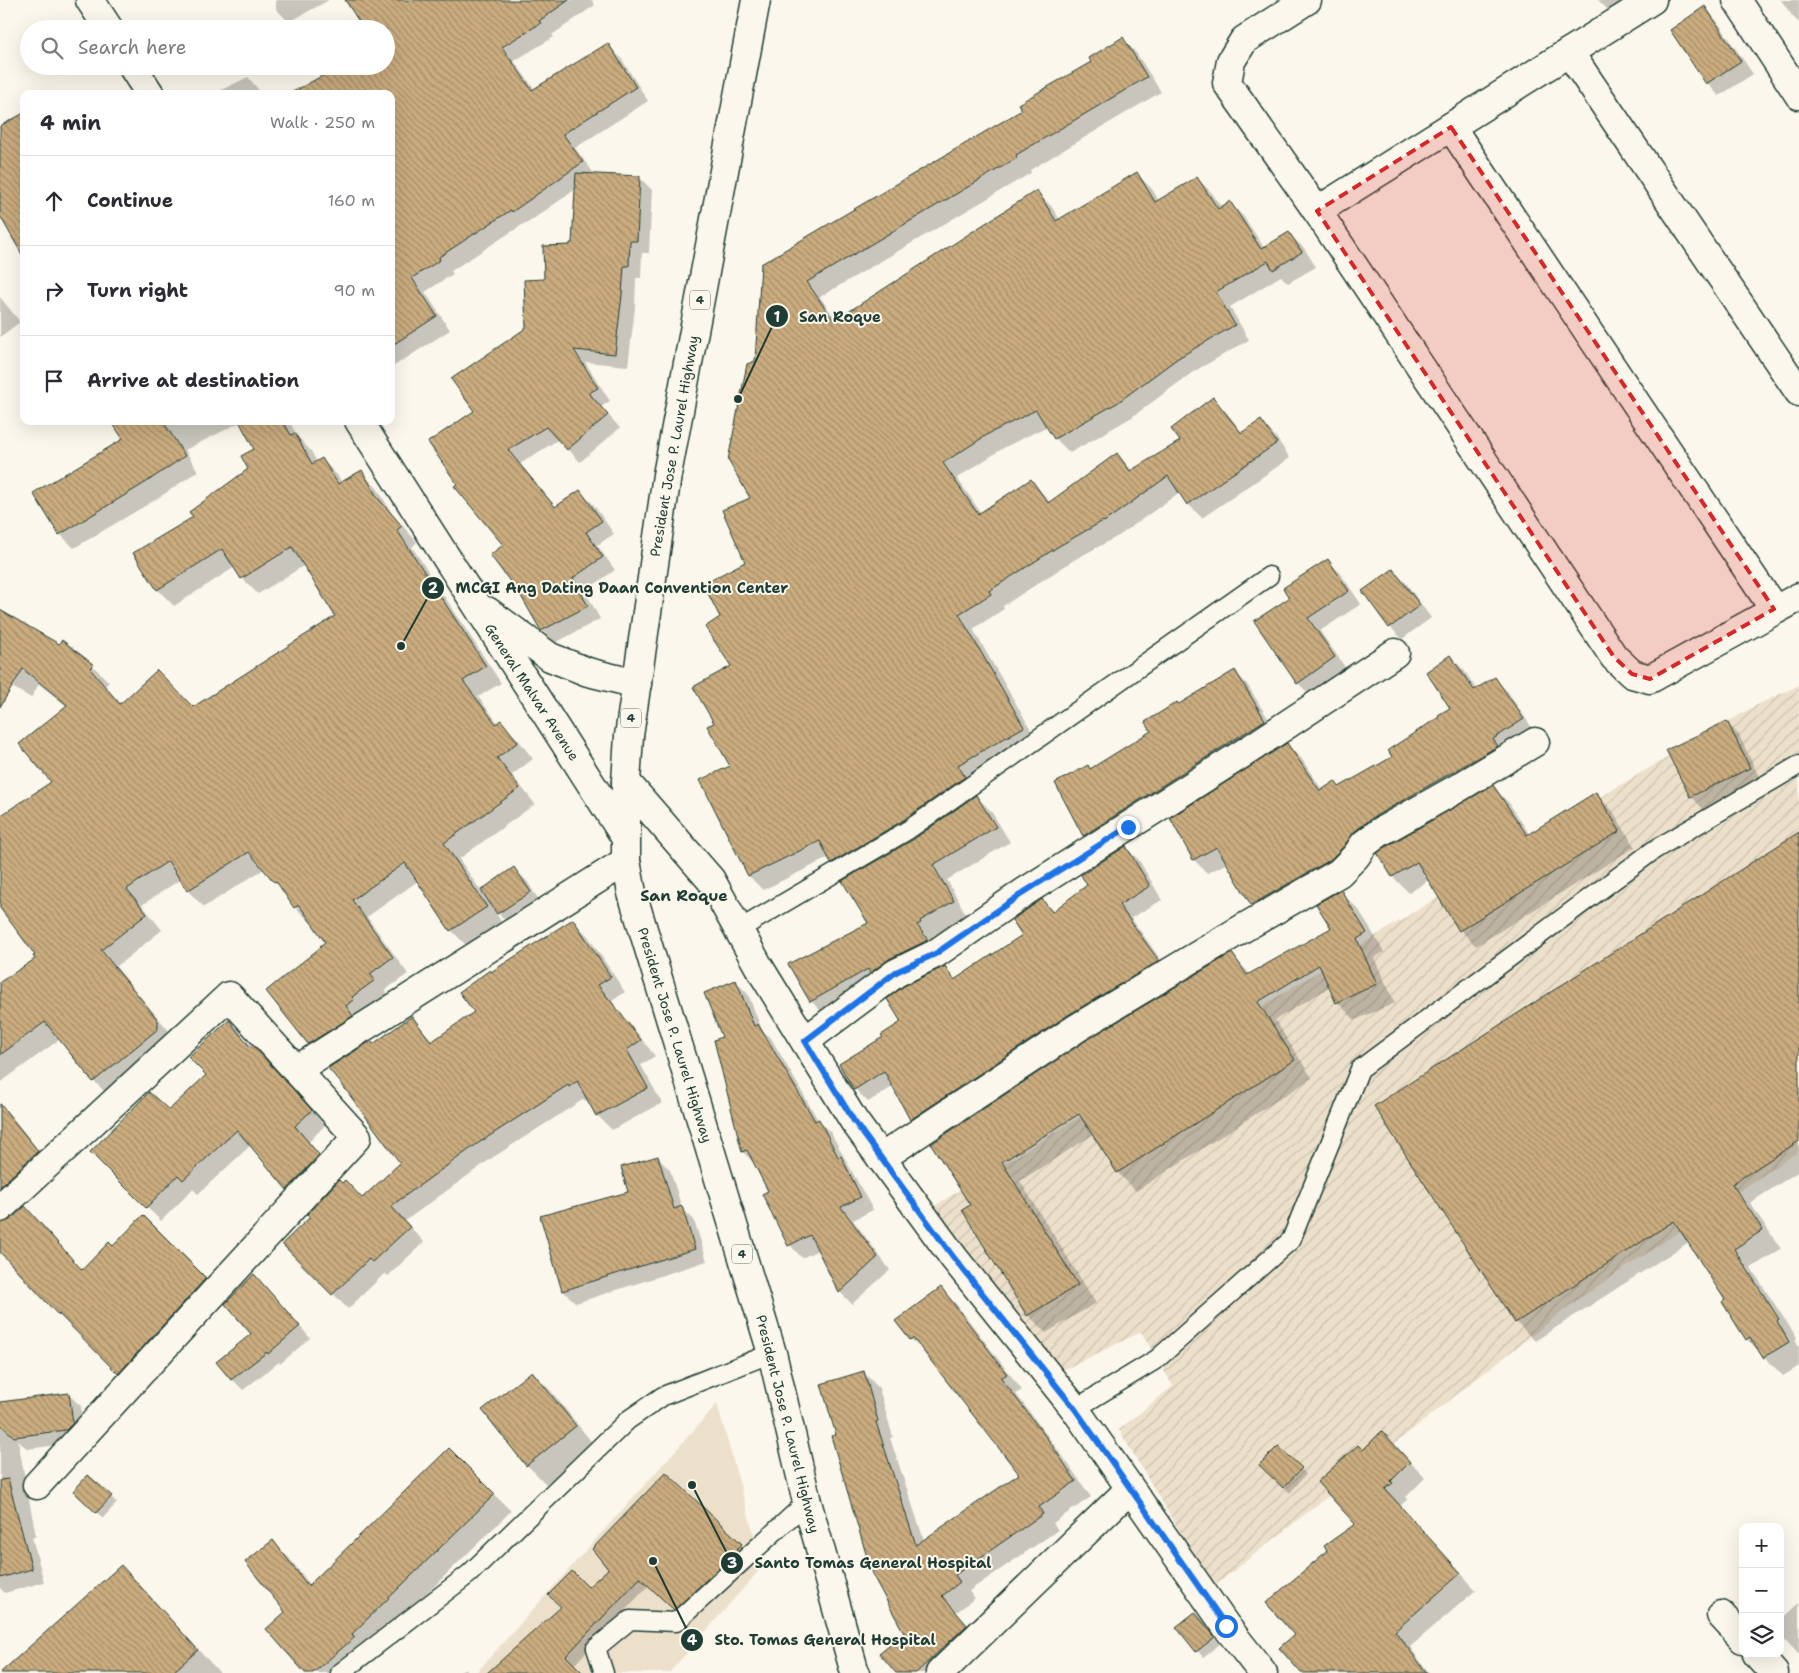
<!DOCTYPE html>
<meta charset="utf-8">
<style>
body{margin:0;font-family:"Shantell Sans",sans-serif;background:#f2f2f3;color:#2b2b33}
.controls{position:absolute;right:15px;bottom:15px;display:grid;overflow:hidden;border-radius:10px;box-shadow:0 5px 20px #0002}
.controls button{width:45px;height:45px;display:grid;place-items:center;padding:0;border:0;border-bottom:1px solid #e1e1e2;background:#fff;color:#2b2b33;font:25px sans-serif}
.stop{position:absolute;width:15px;height:15px;margin:-11px;border:4px solid #1a73e8;border-radius:50%;background:#fff}
.stop.end{background:#1a73e8;border-color:#fff;box-shadow:0 1px 5px #0008}
.list{margin:0;padding:0;list-style:none}
h2{display:flex;justify-content:space-between;align-items:center;height:65px;margin:0;padding:0 20px;font-size:21px}
h2 small{font-size:16px;font-weight:400;color:#7c7c81}
.list li{display:grid;grid-template-columns:32px 1fr auto;gap:15px;align-items:center;box-sizing:border-box;height:90px;padding:0 20px;border-top:1px solid #e1e1e2}
.list b{display:block;font-size:19px;white-space:nowrap}
.list em{font-size:16px;font-style:normal;color:#7c7c81}
.icon{flex:none;width:28px;height:28px;fill:none;stroke:currentColor;stroke-width:2;stroke-linecap:round;stroke-linejoin:round}
.map{position:relative;flex:none;width:1799px;height:1673px;overflow:hidden}
.search{position:absolute;background:#fff;box-shadow:0 5px 20px #0002;left:20px;top:20px;width:375px;height:55px;display:flex;align-items:center;gap:12px;box-sizing:border-box;padding:0 18px;border-radius:28px;color:#7c7c81;font-size:19px}
.panel{position:absolute;background:#fff;box-shadow:0 5px 20px #0002;left:20px;top:90px;width:375px;height:335px;border-radius:10px}
.map>svg:first-child{display:block}
</style>
<div class="map">
<svg width="1799" height="1673" viewBox="0 0 1799 1673">
<defs>
<pattern id="industrial-furrows" width="10" height="10" patternUnits="userSpaceOnUse" patternTransform="scale(1.25)"><rect width="10" height="10" fill="#ede0cb"/><path d="M-1 1l2-2M0 10L10 0M9 11l2-2" fill="none" stroke="#cbc1af"/></pattern>
<pattern id="building-back-hatch" width="6" height="6" patternUnits="userSpaceOnUse" patternTransform="scale(1.25)"><rect width="6" height="6" fill="#cbac7f"/><path d="M-1 5l2 2M0 0l6 6M5-1l2 2" fill="none" stroke="#a48d69"/></pattern>
</defs>
<rect width="100%" height="100%" fill="#fbf7ec"/>
<filter id="ink" filterUnits="userSpaceOnUse"><feTurbulence type="fractalNoise" baseFrequency=".02" numOctaves="2"/><feDisplacementMap in="SourceGraphic" scale="10" xChannelSelector="R" yChannelSelector="G"/><feConvolveMatrix kernelMatrix="1 2 1 2 8 2 1 2 1" color-interpolation-filters="sRGB"/></filter>
<g filter="url(#ink)">
<polygon fill="#ede0cb" points="717,1404 763,1566 669,1673 476,1673"/>
<polygon fill="url(#industrial-furrows)" points="1799,685 1799,1151 1573,1303 1213,1587 1119,1430 1173,1386 1141,1332 1055,1374 931,1208 1277,997 1600,797 1753,707"/>
<g fill="#0003">
<polygon points="276,0 329,0 289,22 276,9"/>
<polygon points="347,0 592,0 595,5 552,35 554,37 514,61 535,90 607,44 621,58 648,101 575,148 595,175 640,178 652,190 649,253 642,253 641,278 636,278 635,308 628,366 585,362 610,401 601,407 620,428 580,462 559,439 520,464 557,508 580,491 593,504 614,534 597,545 615,570 585,591 600,619 555,643 542,630 505,545 458,484 476,411 527,328 546,280 573,244 576,189 526,224 525,223 451,271 453,274 425,292 450,330 391,368 391,94 386,66 386,29"/>
<polygon points="1598,0 1633,0 1612,14"/>
<polygon points="1781,0 1799,0 1799,23 1793,17"/>
<polygon points="1704,8 1717,21 1753,74 1719,96 1707,83"/>
<polygon points="1123,39 1137,54 1161,92 1030,170 1031,173 820,297 837,321 1037,192 1051,206 1060,220 1137,174 1152,189 1159,201 1197,178 1212,193 1222,208 1230,203 1244,217 1265,249 1289,234 1304,248 1316,267 1288,283 1281,276 1230,307 1249,340 1193,372 1132,417 1070,453 1055,438 1048,426 1005,447 957,478 981,513 1031,480 1051,503 1117,455 1133,471 1181,441 1213,398 1227,413 1243,433 1261,422 1275,436 1290,458 1202,518 1188,504 1180,492 1120,535 1074,560 1003,606 1004,609 973,629 1038,742 972,780 979,792 975,795 991,811 1010,842 947,880 967,916 933,936 934,938 931,939 941,955 826,1016 811,1001 869,923 921,835 920,834 847,877 832,862 830,857 763,890 749,876 731,766 716,723 733,666 722,617 746,562 751,499 756,362 762,265 1024,111"/>
<polygon points="248,77 262,94 213,94"/>
<polygon points="0,297 20,322 0,337"/>
<polygon points="113,421 289,421 298,437 311,451 317,462 322,459 338,476 342,483 361,472 377,488 393,515 417,542 412,547 501,683 478,697 499,724 500,722 517,738 533,759 512,775 535,804 459,859 481,891 514,869 527,881 542,905 511,926 494,909 502,924 467,946 451,930 418,881 367,917 408,974 385,990 390,997 326,1059 309,1043 323,948 327,942 313,922 311,923 295,907 283,889 264,869 204,907 188,891 181,879 142,905 162,930 116,967 178,1042 110,1097 94,1081 60,1039 0,1083 0,984 37,959 37,955 0,906 0,818 53,782 67,706 39,684 31,698 0,680 0,629 93,666 109,682 105,686 121,705 193,708 337,616 305,565 258,594 242,578 235,567 174,606 158,590 135,553 194,517 250,469 256,449 241,422 185,450 198,471 160,497 74,548 60,534 125,439"/>
<polygon points="1328,561 1340,573 1361,604 1320,631 1347,670 1310,695 1298,683 1291,598"/>
<polygon points="1393,571 1406,583 1431,618 1402,639 1390,627"/>
<polygon points="1450,656 1464,670 1477,690 1494,678 1508,692 1536,734 1266,918 1252,905 1228,863 1207,873 1194,860 1172,819 1287,745 1301,758 1323,791 1335,782 1340,788 1394,757 1451,708"/>
<polygon points="1235,672 1247,684 1277,733 1097,848 1084,835 1057,783 1091,770 1153,732 1179,706"/>
<polygon points="1726,722 1739,735 1761,781 1703,809 1691,796"/>
<polygon points="1493,787 1509,803 1530,835 1596,794 1612,810 1635,847 1476,946 1460,930 1429,880 1409,893 1393,877 1379,854"/>
<polygon points="1799,845 1799,1171 1750,1203 1781,1249 1751,1268 1797,1338 1795,1340 1799,1347 1799,1366 1783,1376 1747,1339 1723,1303 1727,1300 1689,1242 1535,1341 1516,1322 1376,1106"/>
<polygon points="1126,848 1139,860 1162,900 1131,918 1171,974 924,1132 912,1119 894,1086 868,1102 855,1089 885,1038 903,1023 944,968 957,980 1024,935 1042,901 1054,912 1089,886"/>
<polygon points="1341,892 1359,910 1384,952 1374,958 1395,1003 1355,1020 1337,1002 1330,987 1275,1020 1312,1078 1136,1191 1118,1173 1094,1134 1020,1181 1096,1303 1046,1333 1028,1315 972,1205 932,1144 1232,955 1251,975 1332,928"/>
<polygon points="573,921 588,936 625,992 612,1001 655,1056 641,1065 662,1103 612,1130 597,1115 588,1099 585,1101 584,1099 492,1158 405,1221 424,1242 388,1276 385,1273 348,1309 284,1244 362,1199 402,1163 373,1046 412,1018 434,1042 476,1013 492,974"/>
<polygon points="736,982 748,994 762,1030 771,1038 818,1120 831,1133 873,1210 853,1220 890,1270 852,1304 840,1292 818,1250 802,1258 790,1245 764,1195 770,1192 756,1165 743,1152 715,1041 724,1038"/>
<polygon points="229,1021 325,1125 309,1142 333,1170 302,1203 288,1189 251,1145 198,1194 193,1189 161,1221 91,1152 169,1112 208,1075"/>
<polygon points="0,1102 53,1168 1,1220 0,1224 41,1224 83,1271 113,1247 143,1217 221,1295 135,1389 73,1327 74,1330 59,1315 0,1250"/>
<polygon points="658,1158 670,1170 682,1208 694,1220 707,1261 576,1303 563,1291 542,1217 630,1193"/>
<polygon points="265,1286 310,1338 280,1364 279,1362 243,1390 232,1379 253,1334"/>
<polygon points="941,1289 956,1304 1022,1390 1016,1394 1064,1458 1091,1497 1053,1523 1058,1530 969,1591 975,1598 957,1612 981,1642 949,1673 898,1673 906,1633 838,1436 864,1373 879,1388 893,1437 890,1438 924,1540 1020,1474 927,1354 911,1339"/>
<polygon points="532,1372 551,1391 594,1445 546,1484 527,1465"/>
<polygon points="68,1394 81,1406 85,1436 79,1442 28,1449 18,1441 36,1536 32,1537 44,1582 5,1593 0,1588 0,1403"/>
<polygon points="1278,1448 1306,1474 1290,1493 1261,1465"/>
<polygon points="1398,1449 1425,1478 1406,1497 1408,1499 1400,1506 1476,1590 1410,1647 1429,1673 1303,1673 1296,1635 1329,1551 1357,1524 1363,1451"/>
<polygon points="449,1450 511,1511 368,1651 349,1673 306,1673 287,1613 273,1542 290,1559 311,1586"/>
<polygon points="80,1497 111,1497 117,1503 103,1518"/>
<polygon points="741,1545 749,1553 682,1617 649,1585 574,1665 582,1673 489,1673 588,1589"/>
<polygon points="121,1567 146,1592 220,1673 3,1673"/>
<polygon points="1799,1603 1799,1655 1780,1634 1780,1620"/>
<polygon points="1200,1619 1220,1644 1203,1657 1177,1627"/>
<polygon points="465,1668 470,1673 459,1673"/>
</g>
<g fill="url(#building-back-hatch)" stroke="#1f3d34">
<polygon points="345,0 569,0 539,21 541,23 502,47 532,90 608,43 636,87 563,134 583,162 512,212 511,210 439,257 440,260 412,278 437,316 391,346 391,94 289,94 333,70 331,66 386,66 386,29 364,29"/>
<polygon points="1705,6 1741,61 1706,84 1670,30"/>
<polygon points="1123,37 1147,77 1016,155 1017,158 807,282 834,321 1037,190 1056,221 1137,172 1155,202 1197,177 1218,209 1230,201 1261,249 1289,232 1302,252 1273,270 1268,261 1216,292 1235,325 1178,358 1117,403 1054,439 1036,410 990,433 943,463 978,514 1031,479 1048,503 1117,453 1130,471 1180,441 1171,429 1213,397 1241,433 1261,420 1277,443 1187,505 1168,476 1104,522 1103,521 1059,546 989,591 991,594 959,614 1024,727 958,765 965,777 902,821 831,863 820,841 748,876 700,780 730,766 707,726 714,723 693,687 731,666 705,627 720,617 703,584 745,562 722,510 750,498 728,460 747,364 755,361 761,264 1022,110 1018,104 1091,62 1089,58"/>
<polygon points="24,113 24,258 0,216 0,126"/>
<polygon points="576,173 640,176 637,241 630,241 629,266 624,266 622,295 615,354 574,350 598,388 589,393 608,415 567,450 546,427 508,450 555,507 580,490 602,521 586,532 603,557 573,578 588,606 541,631 521,596 490,555 503,545 454,486 457,484 428,442 474,411 451,379 526,328 524,280 544,279 543,246 570,245 570,243 572,243"/>
<polygon points="111,421 163,421 185,456 145,483 59,535 33,493 123,439"/>
<polygon points="239,421 283,421 291,435 295,433 312,464 322,458 338,484 362,470 377,497 402,526 397,530 486,666 463,681 496,724 501,720 518,742 497,758 520,788 444,843 487,907 450,931 405,863 352,900 393,957 370,974 375,980 352,997 354,999 346,1006 353,1016 308,1044 266,991 321,947 320,946 325,942 299,905 294,908 276,881 274,882 249,852 187,891 168,861 127,889 147,914 101,950 158,1020 158,1029 93,1082 45,1022 0,1055 0,982 35,959 33,956 35,955 0,908 0,816 51,782 19,744 67,705 23,669 0,707 0,610 59,644 62,640 94,665 90,669 120,704 157,670 193,707 335,616 292,547 241,579 222,549 157,590 133,553 193,517 189,512 248,469 241,456 254,449"/>
<polygon points="1328,559 1349,591 1308,618 1335,657 1297,684 1254,621 1289,598 1283,588"/>
<polygon points="1393,569 1420,605 1389,628 1362,591"/>
<polygon points="1450,655 1474,690 1495,677 1524,719 1493,739 1498,746 1372,818 1354,832 1344,846 1330,860 1251,905 1217,847 1193,860 1170,818 1287,743 1320,791 1335,781 1339,787 1392,757 1388,750 1439,717 1438,715 1450,708 1426,672"/>
<polygon points="1235,670 1265,720 1083,836 1055,783 1088,765 1090,769 1151,731 1145,722 1177,702 1179,704"/>
<polygon points="1727,721 1750,768 1690,797 1666,750"/>
<polygon points="1493,785 1527,835 1596,792 1620,831 1459,931 1417,862 1392,877 1377,853 1389,845"/>
<polygon points="976,795 996,827 933,865 954,901 920,921 921,923 917,925 928,940 889,959 870,973 868,969 810,1002 788,964 868,923 842,881 914,839"/>
<polygon points="1799,832 1799,1141 1732,1184 1763,1230 1734,1249 1779,1319 1777,1321 1789,1342 1763,1358 1750,1337 1746,1340 1722,1302 1725,1300 1674,1221 1515,1323 1374,1106"/>
<polygon points="1126,846 1150,886 1119,905 1159,961 1068,1015 910,1120 884,1071 854,1090 839,1064 883,1037 881,1035 901,1022 887,999 904,986 945,966 954,980 1022,935 1012,920 1042,899 1052,912 1087,885 1081,875"/>
<polygon points="514,867 531,892 497,914 481,890"/>
<polygon points="1341,890 1367,933 1357,939 1377,984 1336,1003 1319,965 1258,1002 1295,1060 1117,1173 1079,1114 1002,1162 1078,1285 1027,1316 962,1210 970,1205 931,1144 1085,1041 1232,953 1247,975 1331,928 1316,904"/>
<polygon points="573,919 611,977 598,985 641,1040 627,1050 648,1088 596,1116 577,1081 569,1087 568,1085 477,1144 391,1206 410,1227 372,1262 369,1259 332,1295 282,1244 310,1217 307,1214 339,1180 342,1183 345,1180 362,1198 400,1163 340,1082 328,1068 371,1041 373,1044 412,1016 431,1042 474,1012 459,992 490,970 491,972"/>
<polygon points="736,980 754,1026 758,1024 815,1121 819,1119 838,1157 841,1156 861,1197 841,1207 878,1257 839,1293 810,1235 788,1246 762,1194 768,1191 747,1150 742,1152 714,1040 722,1037 704,993"/>
<polygon points="229,1020 250,1047 253,1045 312,1110 295,1126 319,1155 287,1190 237,1130 183,1180 178,1175 146,1208 90,1152 149,1092 169,1110 206,1075 188,1057"/>
<polygon points="0,1104 38,1151 0,1187"/>
<polygon points="658,1156 674,1209 682,1206 695,1249 562,1291 540,1216 628,1192 621,1167"/>
<polygon points="25,1206 82,1270 109,1242 113,1246 143,1215 206,1278 118,1374 58,1313 59,1316 0,1252 0,1223 10,1220"/>
<polygon points="254,1274 300,1326 268,1354 267,1352 231,1380 216,1362 251,1334 225,1304"/>
<polygon points="941,1287 1007,1374 1001,1378 1049,1441 1076,1481 1039,1507 1043,1514 955,1575 960,1582 942,1596 967,1625 916,1673 896,1673 879,1653 904,1633 872,1574 831,1436 836,1435 821,1384 864,1371 878,1421 876,1422 916,1545 1019,1474 913,1338 910,1340 895,1321"/>
<polygon points="532,1371 576,1426 526,1466 482,1410"/>
<polygon points="69,1393 73,1423 66,1430 14,1437 0,1424 0,1402"/>
<polygon points="1382,1431 1410,1462 1391,1481 1393,1483 1385,1489 1461,1573 1395,1631 1427,1673 1301,1673 1279,1648 1294,1635 1266,1603 1327,1551 1324,1546 1355,1524 1317,1482 1358,1445 1363,1450"/>
<polygon points="1278,1446 1302,1468 1283,1488 1259,1465"/>
<polygon points="449,1448 495,1494 352,1634 355,1637 313,1673 305,1673 266,1629 285,1612 245,1562 273,1540 308,1586"/>
<polygon points="666,1472 742,1544 718,1569 674,1610 640,1578 566,1656 583,1673 487,1673 561,1607 548,1595 572,1571 588,1587 608,1569 592,1549"/>
<polygon points="88,1475 112,1496 96,1513 73,1491"/>
<polygon points="8,1479 32,1569 0,1578 0,1480"/>
<polygon points="121,1565 198,1650 172,1673 0,1673"/>
<polygon points="1195,1612 1215,1637 1196,1652 1176,1627"/>
</g>
<g fill="none" stroke-linecap="round" stroke-linejoin="round">
<g stroke="#1f3d34" stroke-width="21">
<g id="service">
<polyline points="738,930 908,830 1269,576"/>
<polyline points="1075,1409 1157,1359 1291,1240 1360,1069 1654,850 1799,765"/>
<polyline points="340,1673 469,1574 628,1420 663,1396 772,1353"/>
<polyline points="604,1673 596,1648 630,1620 676,1622 807,1502"/>
</g>
</g>
<g stroke="#1f3d34" stroke-width="31">
<g id="minor">
<polyline points="1307,0 1244,40 1231,61 1227,83 1317,211 1614,657 1632,674 1650,679 1799,597"/>
<polyline points="1737,0 1799,95"/>
<polyline points="1569,52 1799,392"/>
<polyline points="1451,127 1774,609"/>
<polyline points="1317,211 1652,0"/>
<polyline points="805,1041 896,973 935,954 1026,891 1250,749 1395,653"/>
<polyline points="296,1070 626,861"/>
<polyline points="881,1158 1077,1028 1245,927 1339,873 1356,856 1364,844 1380,832 1458,788 1535,742"/>
<polyline points="0,1208 229,996 357,1137 37,1485"/>
<polyline points="1721,1615 1743,1639"/>
<polyline points="1757,1654 1774,1673"/>
<polyline points="940,1673 1130,1489"/>
</g>
</g>
<g stroke="#1f3d34" stroke-width="31">
<polyline id="tertiary" points="626,782 711,880 759,967 854,1121 954,1258 1075,1409 1226,1626 1263,1673"/>
</g>
<g stroke="#1f3d34" stroke-width="31">
<g id="secondary">
<polyline points="90,0 109,29"/>
<polyline points="132,66 150,94"/>
<polyline points="359,421 625,837"/>
<polyline points="487,611 550,657 588,672 637,684"/>
</g>
</g>
<g stroke="#1f3d34" stroke-width="31">
<polyline id="trunk" points="756,0 667,475 629,736 626,782 626,861 632,893 772,1353 807,1502 855,1673"/>
</g>
<use href="#service" stroke="#fbf7ec" stroke-width="18"/>
<use href="#minor" stroke="#fbf7ec" stroke-width="28"/>
<use href="#tertiary" stroke="#fbf7ec" stroke-width="28"/>
<use href="#secondary" stroke="#fbf7ec" stroke-width="28"/>
<use href="#trunk" stroke="#fbf7ec" stroke-width="28"/>
</g>
</g>
<g fill="none" stroke-linecap="round" stroke-linejoin="round" filter="url(#ink)">
<polyline stroke="#1a73e8" stroke-width="6" points="1128,827 1026,891 935,954 896,972 805,1041 854,1121 954,1258 1075,1409 1226,1626"/>
</g>
<path fill="#d62828" fill-opacity="0.2" stroke="#d62828" stroke-width="4" stroke-dasharray="10 6" stroke-linejoin="round" d="M1451,127L1774,609L1650,679L1632,674L1614,657L1317,211Z"/>
<g text-anchor="middle" dominant-baseline="central" stroke-width="4" stroke-linejoin="round" paint-order="stroke">
<g fill="#fbf7ec" stroke="#61756b" stroke-width="1">
<rect x="690" y="290.5" width="20" height="19" rx="4"/>
<rect x="621" y="708.5" width="20" height="19" rx="4"/>
<rect x="732" y="1244.5" width="20" height="19" rx="4"/>
</g>
<g font-size="12" font-weight="bold" fill="#1f3d34">
<text x="700" y="300">4</text>
<text x="631" y="718">4</text>
<text x="742" y="1254">4</text>
</g>
<g font-size="14" fill="#1f3d34" stroke="#fbf7ec">
<text transform="translate(674 446) rotate(-80)">President Jose P. Laurel Highway</text>
<text transform="translate(532 692) rotate(57)">General Malvar Avenue</text>
<text transform="translate(675 1035) rotate(73)">President Jose P. Laurel Highway</text>
<text transform="translate(788 1424) rotate(76)">President Jose P. Laurel Highway</text>
</g>
<g font-size="16" font-weight="bold" fill="#1f3d34" stroke="#fbf7ec">
<text x="684" y="895">San Roque</text>
</g>
</g>
<path fill="none" stroke="#1f3d34" stroke-width="2" d="M738 399L777 316M401 646L433 588M692 1485L732 1563M653 1561L692 1640"/>
<g fill="#1f3d34" stroke="#fbf7ec" stroke-width="2">
<circle cx="738" cy="399" r="5"/>
<circle cx="401" cy="646" r="5"/>
<circle cx="692" cy="1485" r="5"/>
<circle cx="653" cy="1561" r="5"/>
<circle cx="777" cy="316" r="12"/>
<circle cx="433" cy="588" r="12"/>
<circle cx="732" cy="1563" r="12"/>
<circle cx="692" cy="1640" r="12"/>
</g>
<g font-size="15" text-anchor="middle" font-weight="bold" fill="#fff">
<text x="777" y="322">1</text>
<text x="433" y="593">2</text>
<text x="732" y="1568">3</text>
<text x="692" y="1645">4</text>
</g>
<g font-size="15" text-anchor="middle" font-weight="bold" fill="#1f3d34" stroke="#fbf7ec" stroke-width="4" stroke-linejoin="round" paint-order="stroke">
<text x="840" y="322">San Roque</text>
<text x="622" y="593">MCGI Ang Dating Daan Convention Center</text>
<text x="873" y="1568">Santo Tomas General Hospital</text>
<text x="825" y="1645">Sto. Tomas General Hospital</text>
</g>
</svg>
<div class="controls">
<button>+</button>
<button>−</button>
<button><svg class="icon" aria-label="layers" viewBox="0 0 24 24"><path d="M12 4l9 5-9 5-9-5zM3 14l9 5 9-5"/></svg></button>
</div>
<div class="stop" style="left:1226px;top:1626px"></div>
<div class="stop end" style="left:1128px;top:827px"></div>
<div class="search"><svg class="icon" aria-label="search" viewBox="0 0 24 24"><circle cx="10" cy="10" r="6"/><path d="M15 15l6 6"/></svg>Search here</div>
<section class="panel">
<h2>4 min<small>Walk · 250 m</small></h2>
<ul class="list">
<li><svg class="icon" aria-label="ahead" viewBox="0 0 24 24"><path d="M12 20V5M6 11l6-6 6 6"/></svg><div><b>Continue</b></div><em>160 m</em></li>
<li><svg class="icon" aria-label="right" viewBox="0 0 24 24"><path d="M7 20v-9h11M14 6l5 5-5 5"/></svg><div><b>Turn right</b></div><em>90 m</em></li>
<li><svg class="icon" aria-label="arrive" viewBox="0 0 24 24"><path d="M6 21V4h12l-3 4 3 4H6"/></svg><div><b>Arrive at destination</b></div></li>
</ul>
</section>
</div>
